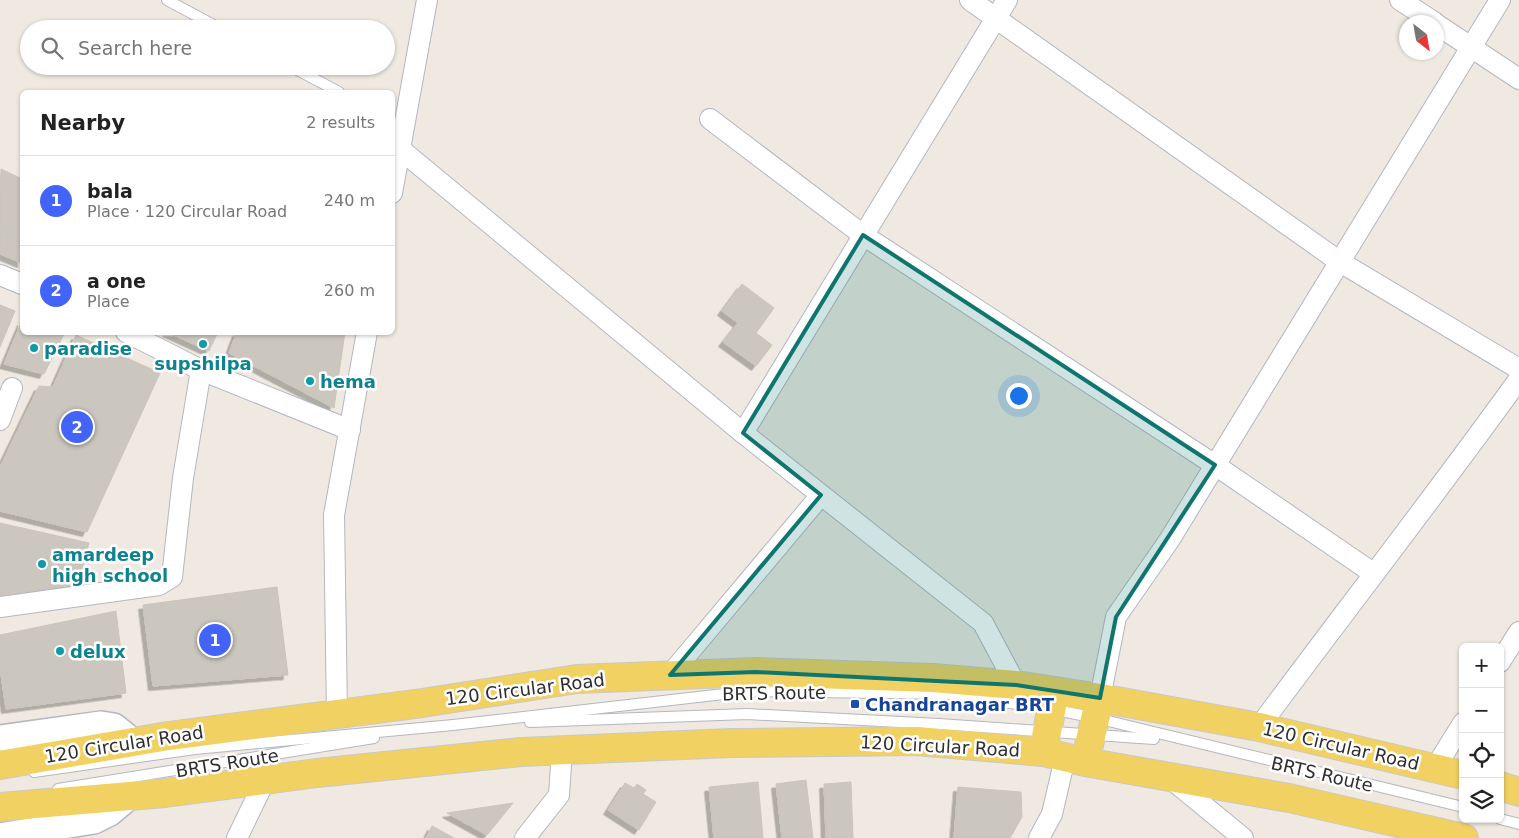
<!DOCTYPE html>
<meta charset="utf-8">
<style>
body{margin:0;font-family:"DejaVu Sans",sans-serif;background:#f2f2f2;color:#222}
.controls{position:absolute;right:15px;bottom:15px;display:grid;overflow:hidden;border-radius:8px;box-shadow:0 1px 4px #0004}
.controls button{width:45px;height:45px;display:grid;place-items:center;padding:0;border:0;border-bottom:1px solid #e0e0e0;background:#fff;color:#222;font:25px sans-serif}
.compass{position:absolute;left:1399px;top:15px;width:45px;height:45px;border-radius:50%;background:#fff;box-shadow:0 1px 4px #0004;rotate:149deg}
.you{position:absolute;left:1018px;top:395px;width:18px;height:18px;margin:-12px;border:4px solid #fff;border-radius:50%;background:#1a73e8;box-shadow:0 0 0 8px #1a73e833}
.badge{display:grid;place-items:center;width:32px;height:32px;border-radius:50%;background:#4264fb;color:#fff;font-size:16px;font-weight:700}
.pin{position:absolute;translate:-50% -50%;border:2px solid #fff;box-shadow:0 1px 5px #0006}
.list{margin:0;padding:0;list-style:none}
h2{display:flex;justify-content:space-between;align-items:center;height:65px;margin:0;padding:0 20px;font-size:21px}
h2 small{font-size:16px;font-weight:400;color:#767676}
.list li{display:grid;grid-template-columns:32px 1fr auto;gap:15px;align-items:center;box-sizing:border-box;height:90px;padding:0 20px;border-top:1px solid #e0e0e0}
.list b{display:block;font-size:19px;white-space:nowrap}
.list p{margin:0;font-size:16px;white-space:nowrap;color:#767676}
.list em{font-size:16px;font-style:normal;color:#767676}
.icon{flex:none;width:28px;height:28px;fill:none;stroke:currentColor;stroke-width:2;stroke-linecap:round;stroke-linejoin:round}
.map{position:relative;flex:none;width:1519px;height:838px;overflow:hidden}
.search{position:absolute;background:#fff;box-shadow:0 1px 4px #0004;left:20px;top:20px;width:375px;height:55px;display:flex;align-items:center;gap:12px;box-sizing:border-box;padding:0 18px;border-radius:28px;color:#767676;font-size:19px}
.panel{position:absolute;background:#fff;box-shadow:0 1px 4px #0004;left:20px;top:90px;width:375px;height:245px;border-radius:8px}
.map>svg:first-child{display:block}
</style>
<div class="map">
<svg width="1519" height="838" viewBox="0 0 1519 838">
<defs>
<filter id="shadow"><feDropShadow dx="-4.5" dy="4.5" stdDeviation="0" flood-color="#0004"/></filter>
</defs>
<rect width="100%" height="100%" fill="#efe9e1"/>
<g fill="#cbc7bf" stroke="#cbc5ba" filter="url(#shadow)">
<polygon points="1,169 22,179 22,263 0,254"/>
<polygon points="742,284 774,308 756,333 772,345 756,366 723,342 738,323 722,311"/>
<polygon points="0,305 15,311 0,347"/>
<polygon points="22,321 22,332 65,332 44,374 4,364"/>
<polygon points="167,332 218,332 209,351"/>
<polygon points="237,332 345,332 334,408 229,353"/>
<polygon points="76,335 160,373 87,532 0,511 0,467 39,386 53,387"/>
<polygon points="0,523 89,543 78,584 0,596"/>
<polygon points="277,587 288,675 153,686 143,605"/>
<polygon points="116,611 126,693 6,709 0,667 0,635"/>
<polygon points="806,780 813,838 782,838 776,784"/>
<polygon points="758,782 763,838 714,838 709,787"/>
<polygon points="851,782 853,838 826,838 824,784"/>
<polygon points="625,783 634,788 637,784 646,790 643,794 656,802 639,830 608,810"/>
<polygon points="958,787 1021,792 1022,817 1010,838 954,838"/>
<polygon points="513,803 487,835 447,813"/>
<polygon points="432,826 454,838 426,838"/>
</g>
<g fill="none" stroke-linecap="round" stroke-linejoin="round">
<g stroke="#b4b7c1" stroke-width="12">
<g id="service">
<polyline points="167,0 221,29"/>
<polyline points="290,66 339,92"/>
<polyline points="530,722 747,714 939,724 1154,739"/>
<polyline points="34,772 195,749 453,725 750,691 950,694 1051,709 1096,718 1463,807"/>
<polyline points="58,789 374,738"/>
<polyline points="1500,819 1519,824"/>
</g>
</g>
<g stroke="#b4b7c1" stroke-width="22">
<g id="minor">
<polyline points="970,0 1340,262 1519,369"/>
<polyline points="1007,0 743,433 983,623 1016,685"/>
<polyline points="1400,0 1434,22"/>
<polyline points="1436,24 1519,79"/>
<polyline points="710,119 863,235 1215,465 1373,573"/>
<polyline points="400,149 743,433"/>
<polyline points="392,193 427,0"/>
<polyline points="0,275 22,284"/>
<polyline points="126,332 201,370"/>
<polyline points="0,420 12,388"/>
<polyline points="0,607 159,585 172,577 183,478 201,370 350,430"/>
<polyline points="1500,662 1519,632"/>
<polyline points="670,675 821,495"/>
<polyline points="1100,698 1116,617 1170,539 1500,0"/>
<polyline points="337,714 334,515 367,332"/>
<path d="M1259,727C1345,611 1434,497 1519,379"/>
<polyline points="1435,768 1463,723"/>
<polyline points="1170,778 1243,838"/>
<polyline points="237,838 265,780"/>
<polyline points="525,838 559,795 562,750"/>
<polyline points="1039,838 1052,814 1065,758"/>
</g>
</g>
<g stroke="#b4b7c1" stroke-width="28">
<g id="tertiary">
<polyline points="0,738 101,724 114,726 134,742"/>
<polyline points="0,836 94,821 110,813 130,796"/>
</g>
</g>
<g stroke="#c9c9c9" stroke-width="30">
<g id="primary">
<polyline points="1100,698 1259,727 1463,775"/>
<polyline points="1085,762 1100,698 1055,691 1043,752 1085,762 1289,798 1464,838"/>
<polyline points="0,765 168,736 422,703 577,679 756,672 933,678 1016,685 1055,691"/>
<polyline points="1500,786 1519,792"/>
<polyline points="0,807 165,793 317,773 521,752 731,743 917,741 1043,752"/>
</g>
</g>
<use href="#service" stroke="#fff" stroke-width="10"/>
<use href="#minor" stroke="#fff" stroke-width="20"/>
<use href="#tertiary" stroke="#fff" stroke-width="25"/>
<use href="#primary" stroke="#f2d163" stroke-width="28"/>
</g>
<path fill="#0f766e" fill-opacity="0.2" stroke="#0f766e" stroke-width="4" stroke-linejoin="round" d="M863,235L1215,465L1116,617L1100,698L1016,685L756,672L670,675L821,495L743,433Z"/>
<g fill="#0f9aa8" stroke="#fff" stroke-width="2">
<circle cx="203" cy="344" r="5"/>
<circle cx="34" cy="348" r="5"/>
<circle cx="310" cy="381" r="5"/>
<circle cx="42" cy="564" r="5"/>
<circle cx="60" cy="651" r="5"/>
</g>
<rect fill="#1a4fb4" stroke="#fff" stroke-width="2" x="850" y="699" width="10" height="10" rx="2.5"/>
<g text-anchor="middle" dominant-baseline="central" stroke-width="5" stroke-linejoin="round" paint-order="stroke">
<g font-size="18" font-weight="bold" fill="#0d838f" stroke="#fff" text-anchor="start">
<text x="44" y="348">paradise</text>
<text x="203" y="363" text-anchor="middle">supshilpa</text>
<text x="320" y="381">hema</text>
<text x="52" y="554">amardeep<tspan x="52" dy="21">high school</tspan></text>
<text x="70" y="651">delux</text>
</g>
<g font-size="18" fill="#2e2e2e" stroke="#fff">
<text transform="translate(525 689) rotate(-7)">120 Circular Road</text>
<text transform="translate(774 693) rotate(-1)">BRTS Route</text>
<text transform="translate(124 744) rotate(-9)">120 Circular Road</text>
<text transform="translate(940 746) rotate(3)">120 Circular Road</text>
<text transform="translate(1341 746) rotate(13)">120 Circular Road</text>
<text transform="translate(227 763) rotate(-9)">BRTS Route</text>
<text transform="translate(1322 774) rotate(13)">BRTS Route</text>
</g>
<g font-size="18" font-weight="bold" fill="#164399" stroke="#fff" text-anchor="start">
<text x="865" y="704">Chandranagar BRT</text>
</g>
</g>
</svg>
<div class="controls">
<button>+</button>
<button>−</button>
<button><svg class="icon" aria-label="locate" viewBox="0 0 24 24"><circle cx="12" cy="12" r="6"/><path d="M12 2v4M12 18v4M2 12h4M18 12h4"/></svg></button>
<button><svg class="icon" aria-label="layers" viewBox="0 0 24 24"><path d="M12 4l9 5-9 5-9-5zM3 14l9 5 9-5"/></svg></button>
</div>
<svg class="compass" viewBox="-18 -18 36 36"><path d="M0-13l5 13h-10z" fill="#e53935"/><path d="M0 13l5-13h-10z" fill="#767676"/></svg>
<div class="you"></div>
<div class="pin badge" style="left:215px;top:640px">1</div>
<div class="pin badge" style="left:77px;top:427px">2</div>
<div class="search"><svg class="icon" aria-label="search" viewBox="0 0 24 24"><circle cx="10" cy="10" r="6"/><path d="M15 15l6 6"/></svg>Search here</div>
<section class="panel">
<h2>Nearby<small>2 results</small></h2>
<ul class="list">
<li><span class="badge">1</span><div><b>bala</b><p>Place · 120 Circular Road</p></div><em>240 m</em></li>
<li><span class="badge">2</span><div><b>a one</b><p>Place</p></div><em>260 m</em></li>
</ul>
</section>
</div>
